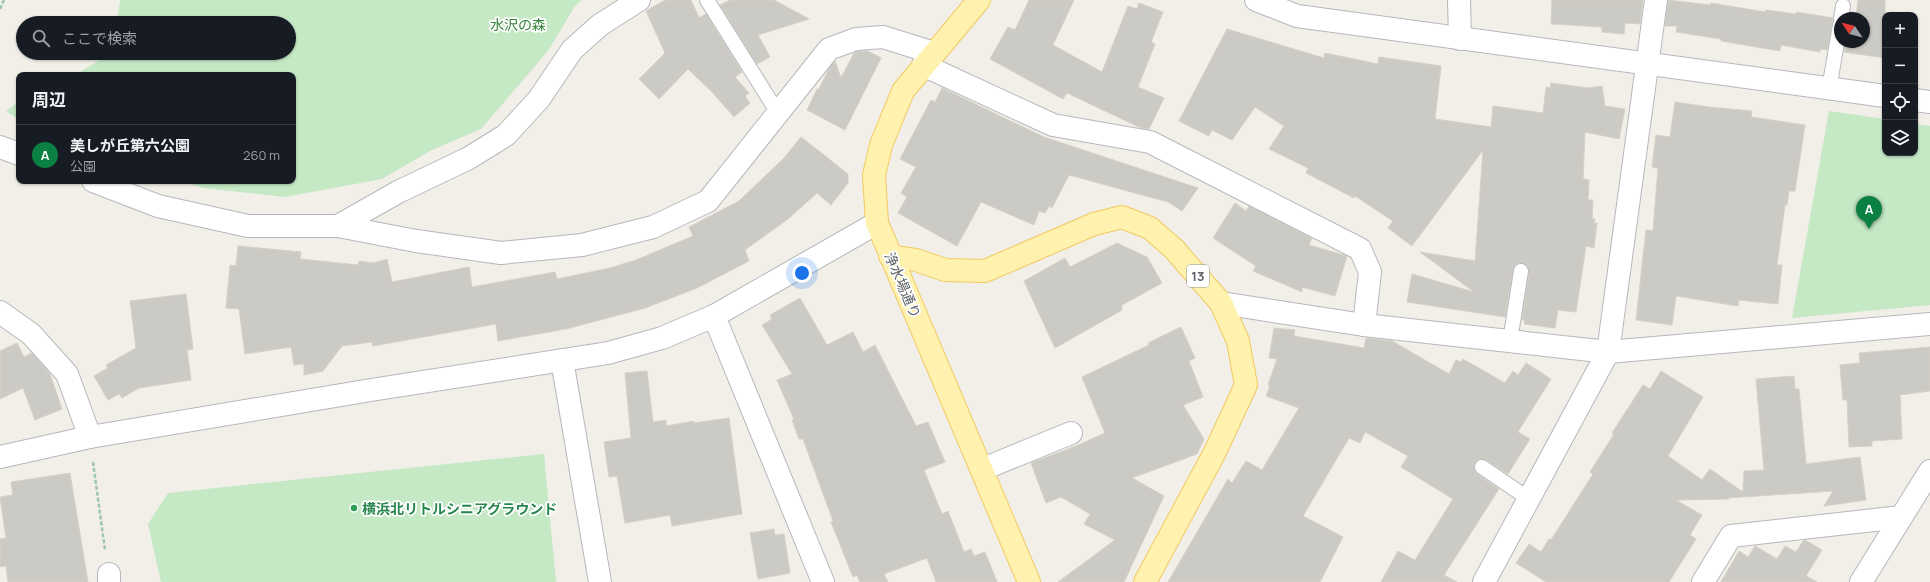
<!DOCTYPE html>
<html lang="ja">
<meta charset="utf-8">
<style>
body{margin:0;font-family:Manrope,"Noto Sans JP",sans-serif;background:#20242c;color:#f1f3f6}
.controls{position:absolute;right:12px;top:12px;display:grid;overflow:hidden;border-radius:8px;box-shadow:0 1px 3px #0004}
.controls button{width:36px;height:36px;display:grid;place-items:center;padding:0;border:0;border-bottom:1px solid #363941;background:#171b24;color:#f1f3f6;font:20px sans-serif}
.compass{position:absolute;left:1834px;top:12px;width:36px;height:36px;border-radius:50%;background:#171b24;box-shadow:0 1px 3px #0004;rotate:305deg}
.you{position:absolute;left:802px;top:273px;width:14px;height:14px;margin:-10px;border:3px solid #fff;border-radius:50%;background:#1a73e8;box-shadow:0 0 0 6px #1a73e833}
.badge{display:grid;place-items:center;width:26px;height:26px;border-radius:50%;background:#0b8043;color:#fff;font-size:13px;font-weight:700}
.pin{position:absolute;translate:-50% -33px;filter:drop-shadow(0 1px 2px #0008)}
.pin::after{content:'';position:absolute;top:21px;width:14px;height:12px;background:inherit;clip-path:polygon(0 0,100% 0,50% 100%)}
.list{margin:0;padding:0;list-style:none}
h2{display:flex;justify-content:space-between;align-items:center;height:52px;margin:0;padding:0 16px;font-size:17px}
h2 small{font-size:13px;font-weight:400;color:#9ea1a6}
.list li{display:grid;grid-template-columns:26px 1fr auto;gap:12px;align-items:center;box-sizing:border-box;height:60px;padding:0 16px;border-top:1px solid #363941}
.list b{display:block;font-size:15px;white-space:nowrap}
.list p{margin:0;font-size:13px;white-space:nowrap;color:#9ea1a6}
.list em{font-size:13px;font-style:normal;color:#9ea1a6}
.icon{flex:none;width:22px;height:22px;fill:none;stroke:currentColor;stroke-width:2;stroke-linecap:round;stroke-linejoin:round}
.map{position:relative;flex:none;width:1930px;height:582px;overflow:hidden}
.search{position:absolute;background:#171b24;box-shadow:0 1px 3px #0004;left:16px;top:16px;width:280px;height:44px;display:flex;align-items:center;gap:10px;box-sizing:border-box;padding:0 14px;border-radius:22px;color:#9ea1a6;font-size:15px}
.panel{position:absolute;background:#171b24;box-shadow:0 1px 3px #0004;left:16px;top:72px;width:280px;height:112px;border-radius:8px}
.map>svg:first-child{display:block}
</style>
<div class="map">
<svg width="1930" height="582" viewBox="0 0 1930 582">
<rect width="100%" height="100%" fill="#f1efe8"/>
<g fill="#c5e8c5">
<polygon points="120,0 582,0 575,6 548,51 481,129 430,151 382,179 285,197 203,188 183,181 293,181 293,75 75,75 111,53 289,53 289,23 117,23"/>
<polygon points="19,101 19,120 6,111"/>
<polygon points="1829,111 1885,119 1885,153 1915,153 1915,124 1930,126 1930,305 1792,318"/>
<polygon points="544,454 556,582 161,582 148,524 168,493"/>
</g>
<g fill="#cccac5" stroke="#d6d1c6">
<polygon points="665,0 691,0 699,18 706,14 742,72 735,77 749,93 745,96 750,103 734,117 712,92 688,69 659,99 639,79 665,53 646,11"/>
<polygon points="730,0 774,0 809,19 758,35 770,57 757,64 720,5"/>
<polygon points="1029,0 1074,0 1053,45 1102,72 1128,6 1137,9 1139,3 1163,12 1151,42 1155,44 1138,87 1164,98 1149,129 1141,128 1067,93 1063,99 990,59 1008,27 1015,30"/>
<polygon points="1552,0 1643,0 1640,24 1625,23 1624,34 1602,32 1602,27 1551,24"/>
<polygon points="1668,0 1711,5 1711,3 1765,12 1766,10 1796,14 1796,12 1833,18 1827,50 1820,49 1820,52 1781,45 1780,51 1721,41 1721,39 1676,32 1677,26 1665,26"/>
<polygon points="1858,0 1885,0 1885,58 1844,52 1846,42 1864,42 1864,18 1856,18"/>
<polygon points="1227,29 1324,58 1325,53 1378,64 1379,57 1441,66 1435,119 1491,127 1493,106 1543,113 1546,87 1550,88 1551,83 1588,88 1602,86 1605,106 1625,109 1619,139 1585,132 1583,179 1589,180 1588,200 1593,200 1592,218 1595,219 1594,223 1597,223 1594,248 1586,246 1576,312 1558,310 1555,328 1524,324 1525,320 1522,320 1529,272 1527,265 1522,263 1515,265 1513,269 1505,317 1407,302 1412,274 1474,292 1420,252 1475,261 1483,150 1412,246 1388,228 1393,221 1355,196 1354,198 1306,173 1308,168 1269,149 1284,126 1255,107 1232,140 1212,130 1209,136 1179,121"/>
<polygon points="859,51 868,51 881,58 845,130 807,110 817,89 819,89 829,69 835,61 841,78 854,53"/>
<polygon points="942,88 1044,137 1198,188 1182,211 1168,202 1069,175 1052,208 1049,206 1045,213 1039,211 1034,225 981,202 957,246 898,213 907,197 901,193 916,167 900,159 931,100 935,102"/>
<polygon points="1675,102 1709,107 1752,111 1751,117 1805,125 1795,191 1789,191 1787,205 1785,205 1777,265 1782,265 1778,304 1739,300 1738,306 1676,296 1672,325 1636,320 1646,230 1653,231 1658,168 1652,167 1656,135 1670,137"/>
<polygon points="801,137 848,174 848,183 831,205 817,193 788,219 745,250 749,261 697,288 645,308 566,329 498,341 496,324 373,346 372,342 342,346 323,371 304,375 304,364 294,365 291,347 245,354 239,309 226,308 230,265 236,266 238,246 301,252 300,259 358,265 359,261 374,263 387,259 392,282 469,267 472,287 555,272 557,279 610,268 636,260 693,236 689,227 739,201 784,158"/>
<polygon points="1235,203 1246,211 1249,206 1312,238 1309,245 1347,256 1335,296 1302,287 1302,292 1253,271 1256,266 1213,238"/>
<polygon points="1117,243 1147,257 1162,283 1122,305 1122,310 1055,348 1024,281 1065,258 1070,267"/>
<polygon points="186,294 193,349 187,350 191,380 139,388 122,398 119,394 108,400 94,376 108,368 106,365 136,348 130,301"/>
<polygon points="800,298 827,345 853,332 863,352 875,345 916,426 928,422 945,462 924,470 942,514 948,511 964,552 971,549 974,556 985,552 997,582 936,582 927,558 884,574 888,582 860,582 857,575 853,577 831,522 833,521 803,439 799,439 792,420 794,419 777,380 792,374 762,325 772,319 770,315"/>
<polygon points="1181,327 1195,358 1189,361 1203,397 1183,405 1204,439 1197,454 1132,478 1164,496 1124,582 1058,582 1115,540 1084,524 1090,514 1061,497 1046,503 1031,463 1076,446 1105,433 1082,377 1149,345 1148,343"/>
<polygon points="1274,328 1295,330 1294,336 1364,348 1366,338 1392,341 1449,374 1456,360 1461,362 1463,359 1505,383 1513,371 1518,375 1526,363 1551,379 1518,432 1530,439 1508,474 1486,460 1479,459 1475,463 1474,470 1477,474 1499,489 1444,575 1457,582 1381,582 1398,551 1415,560 1453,499 1401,467 1408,456 1365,432 1360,443 1349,438 1303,516 1343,537 1320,582 1168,582 1228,479 1232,483 1246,461 1262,470 1299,408 1266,396 1270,386 1268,385 1277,359 1269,358"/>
<polygon points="17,343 24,357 32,353 50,374 62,409 35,420 23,388 0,399 0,351"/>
<polygon points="1930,347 1930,391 1900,395 1902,439 1872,441 1872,446 1849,447 1847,400 1843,400 1840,365 1860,363 1859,353"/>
<polygon points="647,371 653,422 666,420 666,426 694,421 694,423 729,418 742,514 672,526 670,515 625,523 617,476 609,477 604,442 631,438 625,373"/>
<polygon points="1661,371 1703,397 1668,456 1702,480 1710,469 1743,492 1744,471 1764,470 1756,379 1794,376 1795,389 1799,389 1806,464 1860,457 1866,500 1824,506 1833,491 1728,498 1729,499 1676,500 1702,515 1690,535 1696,539 1669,582 1546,582 1516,563 1529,544 1541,552 1549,539 1551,540 1593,474 1590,472 1614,434 1612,433 1643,385 1650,389"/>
<polygon points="70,473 88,582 8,582 6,566 0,567 0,539 6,538 0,497 13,495 11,482"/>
<polygon points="774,529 775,535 784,534 790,573 758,579 750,533"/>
<polygon points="1805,540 1822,550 1806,576 1817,582 1721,582 1739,551 1748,557 1755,546 1777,559 1785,546 1796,552 1803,541"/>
</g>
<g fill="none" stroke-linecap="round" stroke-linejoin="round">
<g stroke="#b5b8bc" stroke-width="16">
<g id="service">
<polyline points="707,0 778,113"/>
<polyline points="1841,18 1843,6"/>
<polyline points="1829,89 1840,25"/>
<polyline points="1510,341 1521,271"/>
<polyline points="1482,467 1529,499"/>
</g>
</g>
<g stroke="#b5b8bc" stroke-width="24">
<g id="minor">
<polyline points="1459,0 1460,39"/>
<polyline points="923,65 1053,125 1150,142 1360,249 1370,272 1364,325"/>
<polyline points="0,147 19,154"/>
<polyline points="93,181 158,206 248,226 338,226 416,241 501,253 582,245 653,227 708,201 829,49 856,39 883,37 934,53"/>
<polyline points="338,226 398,192 469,158 506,135 539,99 572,50 600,25 639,0"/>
<polyline points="1221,303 1364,325 1608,352 1930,324"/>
<polyline points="0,312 31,334 67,374 90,437"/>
<polyline points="714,316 823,582"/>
<polyline points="562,360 600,582"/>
<polyline points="983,469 1071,433"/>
<polyline points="109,574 109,582"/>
<polyline points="1484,582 1608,352 1656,0"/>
<polyline points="1703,582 1731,536 1901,517"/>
</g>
</g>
<g stroke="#b5b8bc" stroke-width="24">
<g id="tertiary">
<polyline points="1256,0 1297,16 1885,96"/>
<polyline points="1915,100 1930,102"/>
<polyline points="0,457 90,437 371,390 608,353 662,338 714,316 877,223"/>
<polyline points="1861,582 1930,471"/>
</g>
</g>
<g stroke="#f2c960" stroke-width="24">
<g id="primary">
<polyline points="979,0 903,91 881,145 874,175 877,223 1029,582"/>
<polyline points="890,256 916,260 945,270 985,271 1094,224 1122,217 1150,228 1174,249 1221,303 1238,341 1246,385 1215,452 1145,582"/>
</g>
</g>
<g stroke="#9cc7a9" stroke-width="2.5" stroke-dasharray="4 2" stroke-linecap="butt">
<polyline points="0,9 4,0"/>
<polyline points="93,462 105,550"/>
</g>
<use href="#service" stroke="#fff" stroke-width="14"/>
<use href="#minor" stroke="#fff" stroke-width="22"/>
<use href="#tertiary" stroke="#fff" stroke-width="22"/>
<use href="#primary" stroke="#fff2af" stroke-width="22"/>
</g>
<circle fill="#2e9e5b" stroke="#fff" stroke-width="1.5" cx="354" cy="508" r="4"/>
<g text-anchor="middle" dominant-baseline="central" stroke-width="3.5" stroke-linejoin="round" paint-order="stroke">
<rect fill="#fff" stroke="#8f9295" stroke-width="1" x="1187" y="265" width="22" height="22" rx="3"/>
<g font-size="13" font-weight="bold" fill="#5f6368">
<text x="1198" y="276">13</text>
</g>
<g font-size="14" fill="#348238" stroke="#fff">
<text x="518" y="24">水沢の森</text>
</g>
<g font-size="14" fill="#5f6368" stroke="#fff">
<text transform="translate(903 285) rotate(67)">浄水場通り</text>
</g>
<g font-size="14" font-weight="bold" fill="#27864d" stroke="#fff" text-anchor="start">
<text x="362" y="508">横浜北リトルシニアグラウンド</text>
</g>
</g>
</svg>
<div class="controls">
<button>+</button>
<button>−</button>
<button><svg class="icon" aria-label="locate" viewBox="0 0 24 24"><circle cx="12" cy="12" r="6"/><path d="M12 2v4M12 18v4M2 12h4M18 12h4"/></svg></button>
<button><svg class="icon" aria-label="layers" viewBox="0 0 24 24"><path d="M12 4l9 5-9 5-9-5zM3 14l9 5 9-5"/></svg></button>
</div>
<svg class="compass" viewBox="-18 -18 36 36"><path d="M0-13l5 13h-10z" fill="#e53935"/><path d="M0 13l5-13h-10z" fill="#9ea1a6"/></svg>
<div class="you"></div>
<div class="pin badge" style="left:1869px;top:229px">A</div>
<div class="search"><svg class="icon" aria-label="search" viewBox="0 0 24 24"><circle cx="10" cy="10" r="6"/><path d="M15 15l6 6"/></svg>ここで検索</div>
<section class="panel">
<h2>周辺<small></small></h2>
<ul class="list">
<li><span class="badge">A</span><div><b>美しが丘第六公園</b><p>公園</p></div><em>260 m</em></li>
</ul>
</section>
</div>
